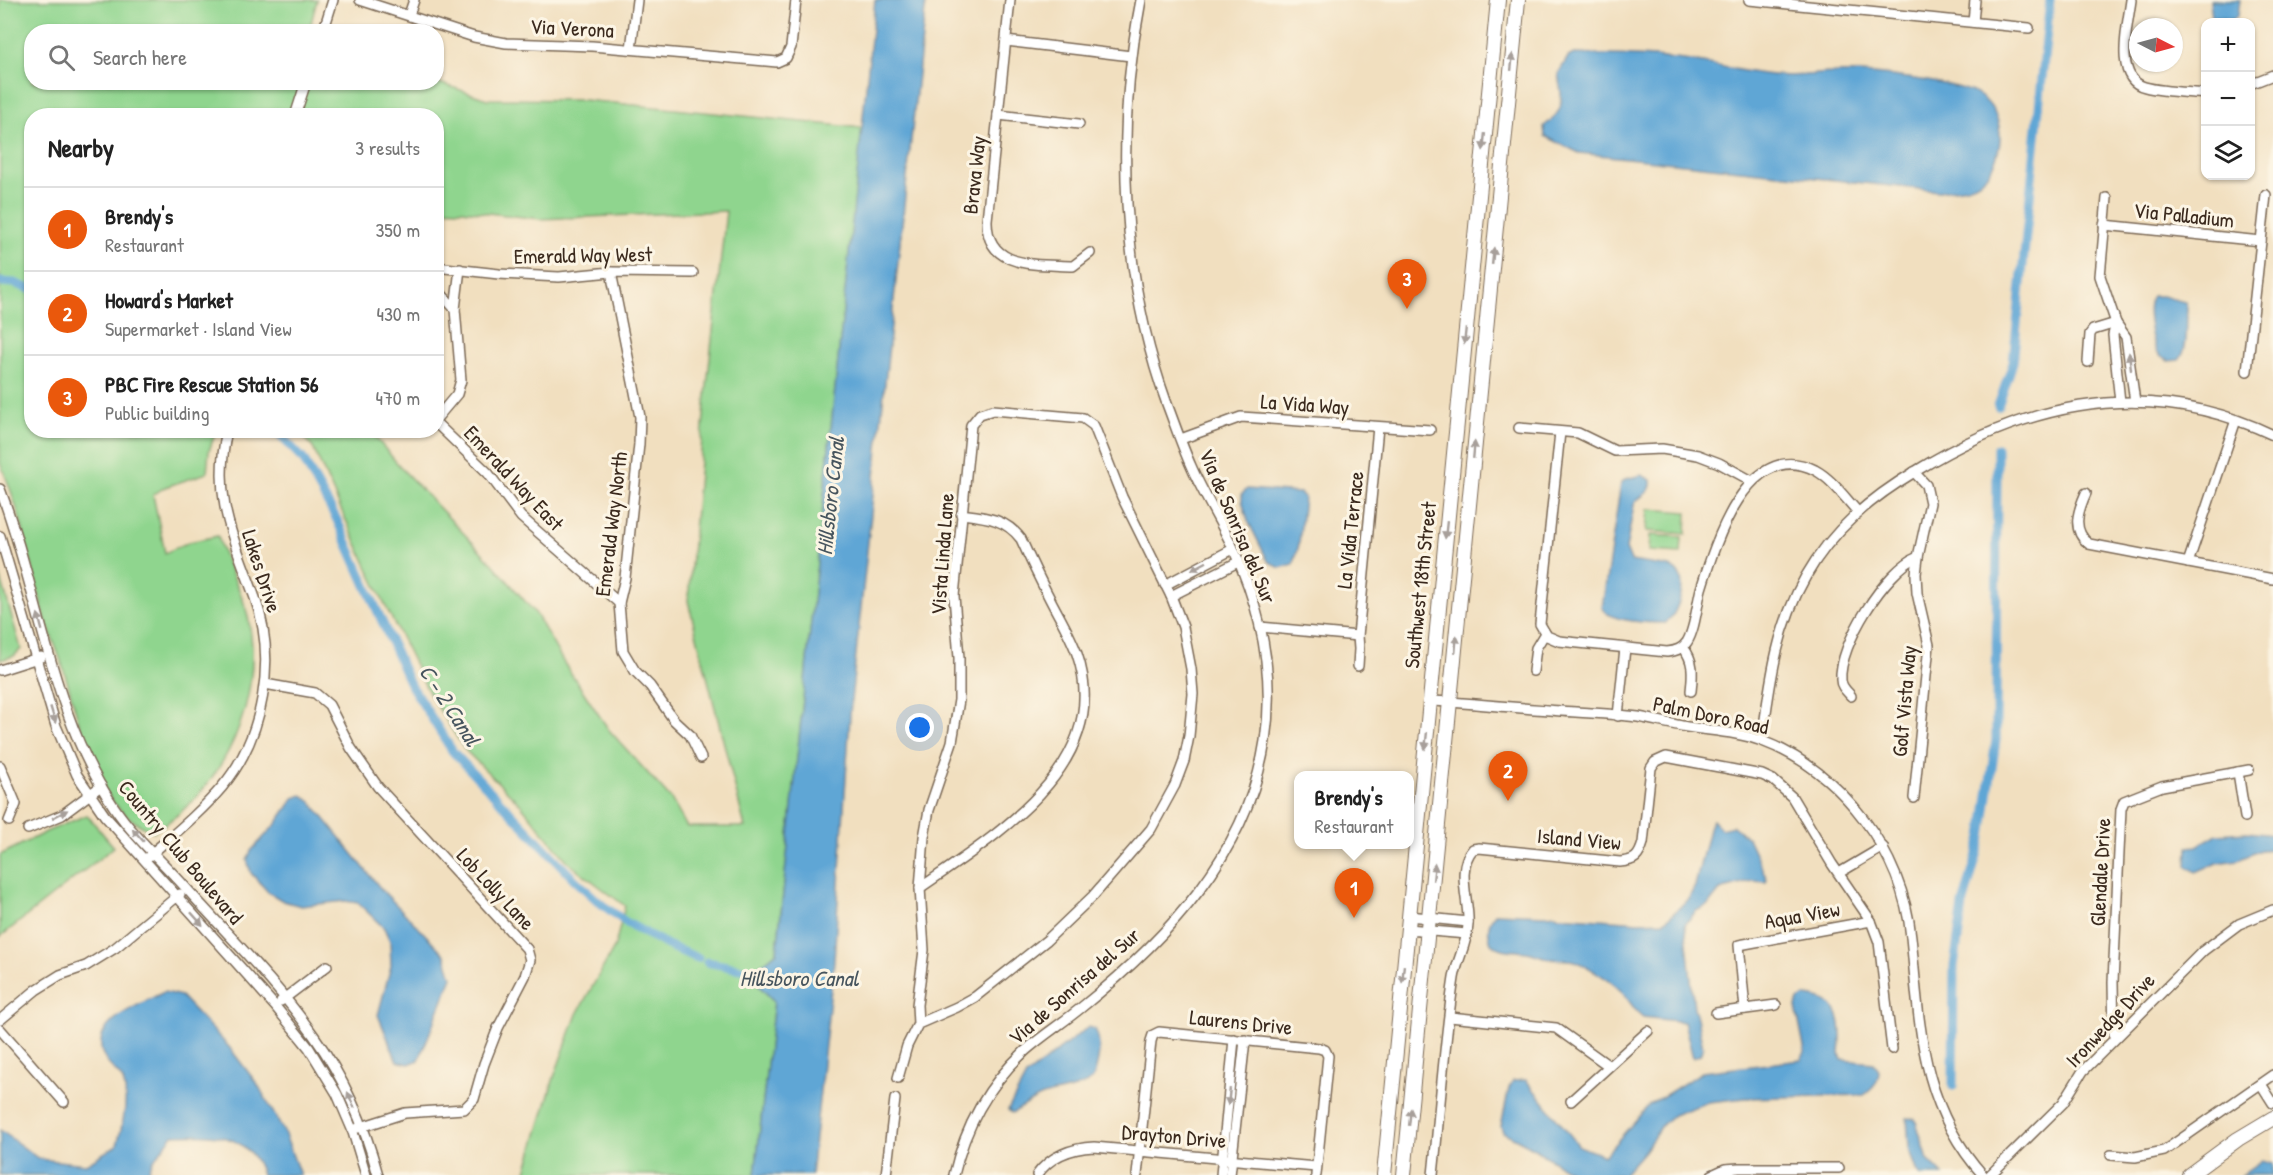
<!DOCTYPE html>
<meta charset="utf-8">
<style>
body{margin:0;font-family:"Patrick Hand",sans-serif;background:#f6f6f6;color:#222}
.controls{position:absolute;right:18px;top:18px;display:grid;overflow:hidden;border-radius:12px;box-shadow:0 2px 4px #0004}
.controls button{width:54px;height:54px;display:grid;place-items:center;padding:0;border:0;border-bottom:2px solid #e0e0e0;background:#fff;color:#222;font:30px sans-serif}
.compass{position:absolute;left:2129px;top:18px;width:54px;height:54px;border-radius:50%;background:#fff;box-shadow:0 2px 4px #0004;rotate:96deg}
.you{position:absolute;left:920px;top:728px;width:21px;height:21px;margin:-15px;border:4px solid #fff;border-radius:50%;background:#1a73e8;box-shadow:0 0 0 9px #1a73e833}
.badge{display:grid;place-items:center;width:39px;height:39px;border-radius:50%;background:#ea580c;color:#fff;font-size:20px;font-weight:700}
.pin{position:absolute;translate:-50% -50px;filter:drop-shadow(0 2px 3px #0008)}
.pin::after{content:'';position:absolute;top:32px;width:21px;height:18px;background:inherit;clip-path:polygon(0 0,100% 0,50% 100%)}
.popup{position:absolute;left:1294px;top:771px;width:120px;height:78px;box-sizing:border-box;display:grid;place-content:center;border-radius:12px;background:#fff;filter:drop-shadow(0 2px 4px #0005);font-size:20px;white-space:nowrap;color:#767676}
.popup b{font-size:22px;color:#222}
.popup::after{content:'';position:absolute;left:50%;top:100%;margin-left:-12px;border:12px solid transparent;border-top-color:#fff}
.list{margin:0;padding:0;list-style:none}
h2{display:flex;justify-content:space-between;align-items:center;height:78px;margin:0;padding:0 24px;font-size:26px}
h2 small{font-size:20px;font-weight:400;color:#767676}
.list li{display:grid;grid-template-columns:39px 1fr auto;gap:18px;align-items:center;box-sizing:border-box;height:84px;padding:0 24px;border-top:2px solid #e0e0e0}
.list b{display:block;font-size:22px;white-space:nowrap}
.list p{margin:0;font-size:20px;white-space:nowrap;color:#767676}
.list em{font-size:20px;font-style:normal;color:#767676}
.icon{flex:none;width:33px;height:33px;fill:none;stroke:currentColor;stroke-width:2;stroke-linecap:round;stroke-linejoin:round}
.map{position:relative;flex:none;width:2273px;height:1175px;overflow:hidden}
.search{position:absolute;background:#fff;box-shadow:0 2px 4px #0004;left:24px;top:24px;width:420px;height:66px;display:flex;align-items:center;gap:15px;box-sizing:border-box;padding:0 21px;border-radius:24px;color:#767676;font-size:22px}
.panel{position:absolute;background:#fff;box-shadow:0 2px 4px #0004;left:24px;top:108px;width:420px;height:330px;border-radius:24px}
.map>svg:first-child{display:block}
</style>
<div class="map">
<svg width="2273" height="1175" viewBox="0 0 2273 1175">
<rect width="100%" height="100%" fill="#fcf5e5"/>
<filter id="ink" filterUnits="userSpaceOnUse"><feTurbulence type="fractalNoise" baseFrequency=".0167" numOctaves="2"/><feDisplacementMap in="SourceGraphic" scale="12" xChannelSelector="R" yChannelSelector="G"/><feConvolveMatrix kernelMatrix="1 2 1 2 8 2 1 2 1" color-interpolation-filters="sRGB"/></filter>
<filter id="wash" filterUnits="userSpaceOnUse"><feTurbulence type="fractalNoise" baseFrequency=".008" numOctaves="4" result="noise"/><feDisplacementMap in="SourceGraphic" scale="24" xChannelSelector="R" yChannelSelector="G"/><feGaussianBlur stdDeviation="1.35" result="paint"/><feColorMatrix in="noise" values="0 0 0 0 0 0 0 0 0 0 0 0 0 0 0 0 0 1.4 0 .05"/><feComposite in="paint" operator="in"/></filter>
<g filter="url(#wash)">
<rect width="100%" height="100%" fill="#f1dfbf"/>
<g fill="#8fd58e" stroke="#658056" stroke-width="1.5">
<path d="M0,0H317L309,31L32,32V82H437L487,99L584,100L862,128L777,952L760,966L759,986L774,1001L755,1175H525L555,1074L577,1014L615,946L625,906L570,864L520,804L465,750L429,693L383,601L313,448L298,431H370L403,470L494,565L536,614L564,663L609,730L671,799L687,827H745L688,601L705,404L726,211L540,219L462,210L437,209L436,116H32V430L216,431L209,451L207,473L165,487L153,495L165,553L189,542L218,536C225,564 242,589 248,617C266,698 224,791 153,832C134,823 120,813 108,795C87,762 76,709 64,671C58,649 47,629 42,607C30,558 20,509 0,463Z"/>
<polygon points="1648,509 1687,512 1686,534 1646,531"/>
<polygon points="1650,535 1682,537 1681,553 1649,551"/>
<polygon points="0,575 21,649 14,656 0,660"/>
<polygon points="87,815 114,847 0,937 0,855 48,831"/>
</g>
<g fill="#5ea6d5" stroke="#4c687a" stroke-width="1.5">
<polygon points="875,0 926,0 851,701 834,961 811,1175 755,1175 774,1001 759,986 760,966 777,952"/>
<polygon points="2210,0 2240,0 2238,15 2232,20 2212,17"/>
<path d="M1574,54C1610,55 1648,55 1683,60C1713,64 1743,72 1773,75C1795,78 1816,73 1837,73C1864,71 1960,82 1980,96C2002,112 2005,142 1993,165C1980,190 1964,187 1939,191L1579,153L1545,136L1544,126C1567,110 1562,98 1558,74L1568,57Z"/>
<path d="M2152,296H2162L2185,302L2187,308C2186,323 2189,349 2179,360L2168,361C2164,359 2159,356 2157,352C2151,340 2144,306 2152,296Z"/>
<path d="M1641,475L1651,480C1653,495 1639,494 1634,505L1626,549L1631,561L1670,567C1692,574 1679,613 1666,623C1652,623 1608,622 1602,608L1621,483L1626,479Z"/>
<polygon points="1247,489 1300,493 1304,497 1299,544 1294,564 1280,568 1268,561 1248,521 1242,501 1242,494"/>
<polygon points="302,795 311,802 381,889 445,955 452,977 419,1060 409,1064 397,1061 378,1015 391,966 390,941 384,928 358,903 345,901 301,906 283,901 268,892 251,873 247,860 251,851 276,824 294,798"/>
<path d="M1713,820L1721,829L1733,826L1748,838L1767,879L1766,882L1753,881L1720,890L1708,905L1696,911L1685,924L1694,1008C1699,1020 1699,1034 1703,1047L1700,1055L1693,1058L1684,1022L1643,1017C1633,1010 1628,997 1619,989C1608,978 1593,970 1580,963C1571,958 1563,961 1553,959C1545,958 1538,955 1531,953C1517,949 1502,953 1491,943C1487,932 1487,922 1496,913L1546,915L1556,914L1559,916L1639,922L1664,921L1670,917L1689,898L1695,886L1710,825Z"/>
<polygon points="2247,832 2273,835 2273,849 2261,850 2238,860 2217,863 2196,872 2187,866 2188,847 2197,846 2217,834"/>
<path d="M164,992L181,996L229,1047L258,1085L284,1132L300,1175H262C249,1131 210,1134 173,1135L152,1162L147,1175H0V1130L39,1159L86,1164L117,1145C122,1128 129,1098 123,1081C120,1073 109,1067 105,1059C85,1023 140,1005 164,992Z"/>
<path d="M1805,996C1842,998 1843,1024 1840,1054L1842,1060L1874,1063L1879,1071C1878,1083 1874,1088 1864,1095L1746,1098L1708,1102L1673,1115L1663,1124L1644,1151L1623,1175H1575L1528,1145L1503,1132L1501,1126L1509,1088L1513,1081L1526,1080L1579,1146L1604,1156L1649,1105L1702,1072L1801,1060L1805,1052L1796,1007L1798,1000Z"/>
<path d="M1088,1027L1095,1029C1103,1044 1098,1064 1093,1079C1078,1091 1060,1090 1043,1096C1032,1100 1022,1108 1012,1113L1008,1110L1026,1076Z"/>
<polygon points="1907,1118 1915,1119 1928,1160 1943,1175 1920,1175 1918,1173 1909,1148"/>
<polygon points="2262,1161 2273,1164 2273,1175 2242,1175"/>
</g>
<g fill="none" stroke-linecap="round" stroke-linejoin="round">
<g stroke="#5ea6d5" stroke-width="9">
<polyline points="0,282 14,283 32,290"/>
<polyline points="1998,406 2013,363 2050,0"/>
<polyline points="275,430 303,459 336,518 409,682 453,752 574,879 600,903 627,923 673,948 698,958"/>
<polyline points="707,962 741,969"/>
<polyline points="750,971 771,974"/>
<polyline points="1953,1086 1954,966 1963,905 1982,837 1996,740 1997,448"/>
</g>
</g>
</g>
<g filter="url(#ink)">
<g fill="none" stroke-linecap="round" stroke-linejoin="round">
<g stroke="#7b6956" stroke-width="12">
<g id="street">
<polyline points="360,0 474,37 506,43 592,46 777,62 786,58 791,47 796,0"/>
<path d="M1010,0L987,220C986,270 1038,264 1073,266L1090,253"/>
<polyline points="1749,0 2029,28"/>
<path d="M2131,0C2128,25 2113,79 2145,87C2164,92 2186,92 2206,94"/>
<polyline points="409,15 414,0"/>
<polyline points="1973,22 1975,0"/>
<polyline points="323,32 333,0"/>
<polyline points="1006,41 1131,56"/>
<polyline points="631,49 637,0"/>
<polyline points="2250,84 2273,75"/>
<polyline points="998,115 1079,124"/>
<polyline points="295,116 306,82"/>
<polyline points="2107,198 2100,276 2116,323 2126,337 2135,402"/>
<polyline points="2104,225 2261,241"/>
<polyline points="436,267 499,274 559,277 611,272 693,273"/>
<polyline points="611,272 640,417 639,444 625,578 619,603 623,651 635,671 650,686 674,720 690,735 701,758"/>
<polyline points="436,288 455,309 461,380 457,394 436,419"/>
<polyline points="455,309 460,269"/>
<polyline points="2116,323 2113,335 2120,402"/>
<polyline points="2088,362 2090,334 2093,330 2116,323"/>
<polyline points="2247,371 2266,195"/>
<polyline points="436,423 488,473 521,517 619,603"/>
<polyline points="1519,428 1578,433 1615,451 1662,449 1698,455 1719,463 1752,481"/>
<path d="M1560,432L1540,624L1547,636L1559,641L1667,652C1676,651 1682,649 1687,642C1695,630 1697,604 1701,589C1715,543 1748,437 1815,470C1832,479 1845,498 1858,512"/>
<polyline points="1181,439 1241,417 1430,430"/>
<path d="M0,489C40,594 50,712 114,807C134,837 163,862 186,888C229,936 277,983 314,1036C344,1078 365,1126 378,1175"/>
<path d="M2086,493C2078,511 2071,530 2089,544L2273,579"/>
<polyline points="0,536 56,726 77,775 105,816 275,1006 309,1048 337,1094 352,1129 366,1175"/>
<polyline points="2188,563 2236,420"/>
<polyline points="1165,585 1233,549"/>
<polyline points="1171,596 1238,562"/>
<polyline points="1260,627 1358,636"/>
<path d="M1683,647C1694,661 1693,673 1691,691"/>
<polyline points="1358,666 1359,649 1358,636 1378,427"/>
<polyline points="0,670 41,657"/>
<polyline points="1533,671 1536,648 1545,633"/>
<polyline points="265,684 315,693 329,705 351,748 378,787 527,949 530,960 525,976 498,1028 484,1064 474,1099 464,1109 405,1113 358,1128"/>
<path d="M1851,696C1847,691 1841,687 1841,680C1838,646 1886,569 1918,557"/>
<path d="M1430,701C1474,703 1517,708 1561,711C1586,713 1612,714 1638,717C1654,720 1670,724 1687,727C1712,731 1738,732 1762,741C1842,771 1903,853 1911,937C1920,1026 1920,1105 1983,1175"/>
<polyline points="1618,716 1625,648"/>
<path d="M1762,741C1770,683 1776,628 1806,576C1832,530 1871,498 1916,471C2029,401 2149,376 2273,435"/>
<polyline points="0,766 16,804 9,821"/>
<polyline points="2238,772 2245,817"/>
<polyline points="1914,798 1929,645 1917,593 1916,574 1918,557 1930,503 1926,485 1914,472"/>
<polyline points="28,829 62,815 101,786"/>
<path d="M149,856C174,834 200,813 222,787C264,737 277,659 255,598C233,536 212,499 227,430"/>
<polyline points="1839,873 1883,847"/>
<path d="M920,888C996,835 1115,764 1077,654C1070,634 1058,615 1049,597C1039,578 1030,559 1021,539C1005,518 985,517 961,514"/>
<polyline points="1409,916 1468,922"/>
<polyline points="1408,929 1467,934"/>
<polyline points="281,1001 327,966"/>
<polyline points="1745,1009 1739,945 1871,921"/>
<polyline points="1716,1013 1776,1005"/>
<polyline points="1450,1017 1556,1028 1609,1066"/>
<polyline points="0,1020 36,990 60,975 86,966 115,948 180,894"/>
<polyline points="0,1029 64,1102"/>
<polyline points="2114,1039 2113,982 2121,809 2124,801 2162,786 2249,770"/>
<polyline points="898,1078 907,1046 918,1024 917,1005 924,950 920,888 924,837 929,810 952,742 959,700 959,658 954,596 971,425 980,414 993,410 1083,418 1094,426 1122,497 1171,596 1183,627 1191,669 1193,694 1189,736 1184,761 1175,785 1151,829 1093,896 1047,940 975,997 957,1007 918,1024"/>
<polyline points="2261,1084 2273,1103"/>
<polyline points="1571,1101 1648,1031"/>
<polyline points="2111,1155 2135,1157 2164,1151 2273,1075"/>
<polyline points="886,1175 895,1099"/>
<path d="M954,1175C965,1127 988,1085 1025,1051C1043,1035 1064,1022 1082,1007C1168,938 1248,853 1265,741C1275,675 1261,609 1233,548C1220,520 1203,494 1191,466C1182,446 1175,425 1167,404C1121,277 1115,132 1141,0"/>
<path d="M1037,1175C1050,1156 1072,1148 1094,1147L1316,1167"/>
<polyline points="1137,1175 1151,1041 1153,1035 1159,1032 1319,1048 1325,1050 1328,1056 1316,1175"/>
<polyline points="1221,1175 1234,1039"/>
<polyline points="1230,1175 1245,1040"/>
<path d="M1433,1175C1440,1110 1444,1043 1454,978C1457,960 1467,944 1468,925C1470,902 1455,869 1473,849L1479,848L1620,862C1635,861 1639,857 1643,843L1651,768L1655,762L1666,757L1762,775L1773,780L1792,797L1832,864L1871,921L1879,942L1892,1049"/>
<polyline points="1712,1175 1725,1169 1739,1168 1839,1168"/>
<polyline points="1990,1175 2063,1103 2083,1071 2203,951 2239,924 2273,910"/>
</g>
</g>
<g stroke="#7b6956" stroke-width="16">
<g id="secondary">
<polyline points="1384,1175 1498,0"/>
<polyline points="1404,1175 1518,0"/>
<polyline points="2189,1175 2238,1139 2273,1118"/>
</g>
</g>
<use href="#street" stroke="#fff" stroke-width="9"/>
<use href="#secondary" stroke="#fff" stroke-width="14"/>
</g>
<defs><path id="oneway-solid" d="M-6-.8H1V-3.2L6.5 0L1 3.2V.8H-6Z" transform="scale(1.5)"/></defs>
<g fill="#a79f9a">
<use href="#oneway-solid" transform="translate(1512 62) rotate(-84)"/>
<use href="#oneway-solid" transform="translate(1484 142) rotate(96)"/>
<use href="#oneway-solid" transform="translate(1493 256) rotate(-84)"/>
<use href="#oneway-solid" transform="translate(1465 336) rotate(96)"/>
<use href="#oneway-solid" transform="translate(2130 361) rotate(-97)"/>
<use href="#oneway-solid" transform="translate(1474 450) rotate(-85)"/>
<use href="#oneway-solid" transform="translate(1446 530) rotate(96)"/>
<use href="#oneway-solid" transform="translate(1199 566) rotate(152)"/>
<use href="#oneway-solid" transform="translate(40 622) rotate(-105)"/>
<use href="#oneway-solid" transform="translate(1456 644) rotate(-85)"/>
<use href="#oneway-solid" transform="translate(53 715) rotate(73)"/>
<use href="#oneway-solid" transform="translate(1426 741) rotate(96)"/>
<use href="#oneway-solid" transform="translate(60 814) rotate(-28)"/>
<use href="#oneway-solid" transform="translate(138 835) rotate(-131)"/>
<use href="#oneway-solid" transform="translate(1434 872) rotate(-84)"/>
<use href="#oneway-solid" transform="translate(197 919) rotate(48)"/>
<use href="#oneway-solid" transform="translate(1403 974) rotate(96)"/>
<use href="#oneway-solid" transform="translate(1229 1097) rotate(96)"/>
<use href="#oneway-solid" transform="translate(351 1100) rotate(-114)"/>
<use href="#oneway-solid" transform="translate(1410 1117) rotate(-84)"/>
</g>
</g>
<g text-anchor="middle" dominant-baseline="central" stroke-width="6" stroke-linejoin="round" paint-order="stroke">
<g font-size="21" fill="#3b2a1e" stroke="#fcf5e5">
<text transform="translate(572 28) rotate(3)">Via Verona</text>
<text transform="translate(974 175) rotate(-84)">Brava Way</text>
<text transform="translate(2184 215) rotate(6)">Via Palladium</text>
<text transform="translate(583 255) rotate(-1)">Emerald Way West</text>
<text transform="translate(1305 404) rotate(4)">La Vida Way</text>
<text transform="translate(514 478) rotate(47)">Emerald Way East</text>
<text transform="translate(611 524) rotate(-83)">Emerald Way North</text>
<text transform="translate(1238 526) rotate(67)">Via de Sonrisa del Sur</text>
<text transform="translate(1350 530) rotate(-84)">La Vida Terrace</text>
<text transform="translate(942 554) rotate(-86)">Vista Linda Lane</text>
<text transform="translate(262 571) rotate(72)">Lakes Drive</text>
<text transform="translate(1420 585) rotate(-84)">Southwest 18th Street</text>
<text transform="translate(1904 701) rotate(-85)">Golf Vista Way</text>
<text transform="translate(1711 715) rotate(12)">Palm Doro Road</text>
<text transform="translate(1579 839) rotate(5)">Island View</text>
<text transform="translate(181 852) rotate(50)">Country Club Boulevard</text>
<text transform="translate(2100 872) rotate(-87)">Glendale Drive</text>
<text transform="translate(496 889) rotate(47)">Lob Lolly Lane</text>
<text transform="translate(1802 915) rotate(-10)">Aqua View</text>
<text transform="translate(1074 986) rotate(-41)">Via de Sonrisa del Sur</text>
<text transform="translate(2110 1020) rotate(-47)">Ironwedge Drive</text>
<text transform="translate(1241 1022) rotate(6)">Laurens Drive</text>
<text transform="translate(1174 1136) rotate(5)">Drayton Drive</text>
</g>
<g font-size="22" font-style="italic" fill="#47555e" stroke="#fcf5e5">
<text transform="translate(830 496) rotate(-84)">Hillsboro Canal</text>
<text transform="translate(450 705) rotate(57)">C - 2 Canal</text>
<text x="799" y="978">Hillsboro Canal</text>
</g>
</g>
</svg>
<div class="controls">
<button>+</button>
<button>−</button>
<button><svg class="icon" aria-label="layers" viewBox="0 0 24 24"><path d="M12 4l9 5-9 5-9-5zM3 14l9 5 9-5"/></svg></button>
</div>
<svg class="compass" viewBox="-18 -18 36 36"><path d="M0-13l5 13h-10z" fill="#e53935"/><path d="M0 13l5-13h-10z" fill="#767676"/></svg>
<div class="you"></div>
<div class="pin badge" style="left:1354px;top:918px">1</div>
<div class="popup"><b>Brendy's</b>Restaurant</div>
<div class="pin badge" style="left:1508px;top:801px">2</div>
<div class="pin badge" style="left:1407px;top:309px">3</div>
<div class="search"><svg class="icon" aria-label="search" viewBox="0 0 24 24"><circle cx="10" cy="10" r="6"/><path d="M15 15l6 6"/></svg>Search here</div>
<section class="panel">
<h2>Nearby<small>3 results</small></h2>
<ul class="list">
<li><span class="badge">1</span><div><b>Brendy's</b><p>Restaurant</p></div><em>350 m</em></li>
<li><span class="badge">2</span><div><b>Howard's Market</b><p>Supermarket · Island View</p></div><em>430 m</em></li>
<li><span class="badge">3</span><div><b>PBC Fire Rescue Station 56</b><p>Public building</p></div><em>470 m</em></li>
</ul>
</section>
</div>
